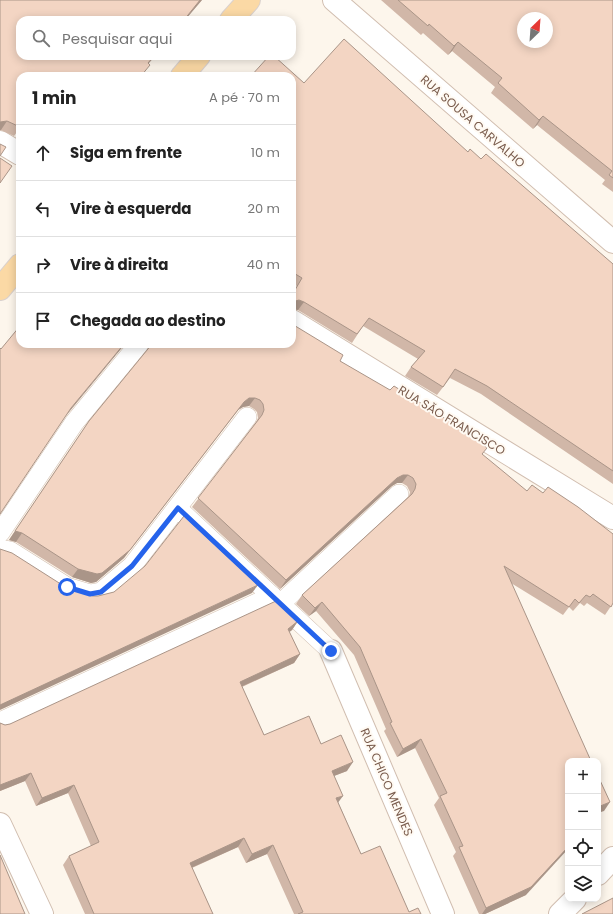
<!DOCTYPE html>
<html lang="pt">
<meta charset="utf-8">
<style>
body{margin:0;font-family:Poppins,sans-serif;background:#f6f6f6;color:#222}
.controls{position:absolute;right:12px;bottom:12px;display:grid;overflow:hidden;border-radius:8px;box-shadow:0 2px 10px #0003}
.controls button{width:36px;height:36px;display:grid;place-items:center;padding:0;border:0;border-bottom:1px solid #e0e0e0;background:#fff;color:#222;font:20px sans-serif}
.compass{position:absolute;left:517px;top:12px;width:36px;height:36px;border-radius:50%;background:#fff;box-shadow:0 2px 10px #0003;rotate:25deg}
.stop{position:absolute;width:12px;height:12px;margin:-9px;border:3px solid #2563eb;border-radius:50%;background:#fff}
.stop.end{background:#2563eb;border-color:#fff;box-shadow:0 1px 4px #0008}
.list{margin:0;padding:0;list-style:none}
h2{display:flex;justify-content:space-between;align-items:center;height:52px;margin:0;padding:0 16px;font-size:17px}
h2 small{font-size:13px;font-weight:400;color:#767676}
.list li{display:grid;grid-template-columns:26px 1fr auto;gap:12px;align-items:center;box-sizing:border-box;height:56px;padding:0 16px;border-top:1px solid #e0e0e0}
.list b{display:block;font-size:15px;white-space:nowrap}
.list em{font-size:13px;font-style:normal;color:#767676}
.icon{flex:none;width:22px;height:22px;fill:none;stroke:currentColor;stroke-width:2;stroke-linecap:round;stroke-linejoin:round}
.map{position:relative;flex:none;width:613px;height:914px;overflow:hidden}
.search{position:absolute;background:#fff;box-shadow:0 2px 10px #0003;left:16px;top:16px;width:280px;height:44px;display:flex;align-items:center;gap:10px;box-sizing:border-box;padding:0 14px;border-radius:12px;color:#767676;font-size:15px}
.panel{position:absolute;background:#fff;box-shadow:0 2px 10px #0003;left:16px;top:72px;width:280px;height:276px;border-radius:12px}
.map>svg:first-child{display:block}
</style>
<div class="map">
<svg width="613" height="914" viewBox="0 0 613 914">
<rect width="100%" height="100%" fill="#fdf6ec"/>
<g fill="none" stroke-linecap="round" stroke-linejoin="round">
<g stroke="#d1beb0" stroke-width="20">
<g id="service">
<polyline points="177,508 331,651"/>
<polyline points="0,533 74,423 139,344"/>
<polyline points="0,549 10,551 67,587 90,594 101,592 132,566 247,417"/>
<polyline points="280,604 399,494"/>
<polyline points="0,722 272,596"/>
</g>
</g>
<g stroke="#d1beb0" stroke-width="24">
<g id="minor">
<polyline points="334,0 613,242"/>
<polyline points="0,142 20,154"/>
<polyline points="292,321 613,518"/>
<polyline points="331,651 443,914"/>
<polyline points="0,824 42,914"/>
<polyline points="598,874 613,858"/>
<polyline points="560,914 575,899"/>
</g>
</g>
<g stroke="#dad1cd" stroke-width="24">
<g id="primary">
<polyline points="231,20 249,0"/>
<polyline points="182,76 199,56"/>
<polyline points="0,289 20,265"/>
</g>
</g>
<use href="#service" stroke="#fff" stroke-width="19"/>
<use href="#minor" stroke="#fff" stroke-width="22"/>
<use href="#primary" stroke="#fbd9a5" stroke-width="22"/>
</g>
<g fill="#d1b7a8">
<polygon points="0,0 202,0 185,20 20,20 20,56 155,56 148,64 20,76 20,128 14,136 1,130"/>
<polygon points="381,0 613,0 613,192 602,184 605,180 537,125 533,129 491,93 495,87 452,51 448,55 423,33 421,35"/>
<polygon points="292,76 304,83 468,152 481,159 613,264 613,484 481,394 450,378 437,395 405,376 411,367 418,359 363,326 352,343 298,310 292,309 292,294 297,286 292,284"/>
<polygon points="150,344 292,344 340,361 482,455 613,603 605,615 587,603 584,606 580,603 573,611 569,607 563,615 511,583 526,895 485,914 479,914 453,856 456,852 434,805 439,798 415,748 397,757 384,731 386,729 354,655 316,611 309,616 296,604 302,595 409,496 410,492 407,486 402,483 397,483 392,486 280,589 192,507 256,422 258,418 257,412 254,409 249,406 243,407 238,410 124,558 96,582 91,583 72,577 16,542 9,540 89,421 149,348"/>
<polygon points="298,621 292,630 289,632 300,654 294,663 242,687 264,735 321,744 347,771 334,776 338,802 361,854 409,912 421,914 294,914 267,854 246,863 238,847 192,868 213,914 85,914 63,865 69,856 91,846 68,793 36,806 25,781 0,791 0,723 5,725 10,724"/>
</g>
<g fill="#aa9588">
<polygon points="200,0 202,0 185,20 184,20"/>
<polygon points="458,42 452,51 448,55 454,46"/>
<polygon points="154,56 155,56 141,72 148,63"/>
<polygon points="543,116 537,125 533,129 539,120"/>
<polygon points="7,121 1,130 0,130 0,122"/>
<polygon points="299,300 304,302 298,310 292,309 292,302"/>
<polygon points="124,344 125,344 65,417 71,408"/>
<polygon points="249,398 255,398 249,406 243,407 238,410 124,558 96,582 91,583 72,577 78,569 244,402"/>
<polygon points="403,475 408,475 402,483 397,483 392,486 280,589 286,580 397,478"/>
<polygon points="15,531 22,533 16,542 9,540"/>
<polygon points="258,585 252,593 0,710 0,705 1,704"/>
<polygon points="322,602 316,611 309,616 315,608"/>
<polygon points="298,621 292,630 282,638 288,629"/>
<polygon points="300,654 294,663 234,690 240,682"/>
<polygon points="421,739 415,748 397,757 403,749"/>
<polygon points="353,762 347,771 326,779 332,771"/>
<polygon points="31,773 25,781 0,791 0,785"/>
<polygon points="74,785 68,793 36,806 42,798"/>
<polygon points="343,796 337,804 336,798"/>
<polygon points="610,802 604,811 598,813 598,807"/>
<polygon points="244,838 238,847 184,871 190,863"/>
<polygon points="273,845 267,854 246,863 252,854"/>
<polygon points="568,847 568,849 526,895 485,914 482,914 486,908"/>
</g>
<g fill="#f3d5c3" stroke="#aa9588" fill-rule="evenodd">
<polygon points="0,0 200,0 184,20 20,20 20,56 154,56 148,63 150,65 141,76 20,76 20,127 7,121 0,122"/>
<path d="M398,0H613V178L609,175L612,171L543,116L539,120L498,83L502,78L458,42L454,46L429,24L428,26ZM523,18H547V42H523Z"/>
<polygon points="344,39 468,152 470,149 481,159 486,154 598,251 613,264 613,471 487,386 455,369 443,387 411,367 425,351 369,318 357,334 304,302 299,300 292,302 292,295 302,278 292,272 292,76 251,76 269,56 274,56 304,83"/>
<polygon points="0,144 6,147 0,156"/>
<polygon points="0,158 12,166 0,183"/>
<polygon points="292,324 343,355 340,361 390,390 394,386 474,437 487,448 482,454 527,491 532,485 543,493 548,487 578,507 613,534 613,603 611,607 593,594 590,597 586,595 579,603 575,599 569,607 504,566 591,761 568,761 568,847 531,887 486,908 459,847 463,846 440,796 447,793 421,739 403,749 390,723 392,722 360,647 322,602 315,608 302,595 412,494 415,489 416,484 413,478 408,475 403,475 397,478 286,580 198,498 262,415 264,410 263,404 260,400 255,398 249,398 244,402 130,550 102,573 97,574 78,569 22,533 15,531 89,421 152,344 292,344"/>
<polygon points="20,326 20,344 124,344 71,408 0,514 0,348 1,349"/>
<polygon points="184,516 258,585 0,705 0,549 12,553 67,588 93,596 98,596 114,592 145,566"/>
<polygon points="276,601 298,621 288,629 300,654 240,682 264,735 309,716 321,744 341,735 353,762 332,771 343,796 336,798 361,854 380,846 409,912 418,908 421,914 298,914 303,912 273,845 252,854 244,838 190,863 213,914 94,914 69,856 99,842 74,785 42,798 31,773 0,785 0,723 5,725 10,724"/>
<polygon points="598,776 610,802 598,807"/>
<polygon points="0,855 25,914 0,914"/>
<polygon points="613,898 613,914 582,914"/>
</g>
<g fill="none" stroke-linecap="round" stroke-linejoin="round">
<polyline stroke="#2563eb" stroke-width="5" points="67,587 90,594 101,592 132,566 178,508 331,651"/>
</g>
<g text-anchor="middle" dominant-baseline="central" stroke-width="4" stroke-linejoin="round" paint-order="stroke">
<g font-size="12" fill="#7a5c4d" stroke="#fffaf3">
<text transform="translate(473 121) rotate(41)">RUA SOUSA CARVALHO</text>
<text transform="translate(452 420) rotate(31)">RUA SÃO FRANCISCO</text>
<text transform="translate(387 782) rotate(67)">RUA CHICO MENDES</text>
</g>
</g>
</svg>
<div class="controls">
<button>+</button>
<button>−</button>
<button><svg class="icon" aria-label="locate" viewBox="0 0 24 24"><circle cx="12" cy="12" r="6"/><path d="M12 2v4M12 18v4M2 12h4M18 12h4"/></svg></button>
<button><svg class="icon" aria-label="layers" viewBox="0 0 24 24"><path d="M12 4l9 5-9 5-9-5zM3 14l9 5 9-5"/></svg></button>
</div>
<svg class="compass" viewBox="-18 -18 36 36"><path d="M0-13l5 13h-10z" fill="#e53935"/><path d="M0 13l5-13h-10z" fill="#767676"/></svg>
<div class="stop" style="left:67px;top:587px"></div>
<div class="stop end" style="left:331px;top:651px"></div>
<div class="search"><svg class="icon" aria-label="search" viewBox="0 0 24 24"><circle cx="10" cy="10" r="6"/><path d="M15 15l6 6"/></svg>Pesquisar aqui</div>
<section class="panel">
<h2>1 min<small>A pé · 70 m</small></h2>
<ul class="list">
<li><svg class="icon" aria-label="ahead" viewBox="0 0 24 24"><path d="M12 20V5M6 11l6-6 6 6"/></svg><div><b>Siga em frente</b></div><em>10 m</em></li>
<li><svg class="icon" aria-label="left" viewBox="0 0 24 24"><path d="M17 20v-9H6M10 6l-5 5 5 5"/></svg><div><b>Vire à esquerda</b></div><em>20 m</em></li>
<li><svg class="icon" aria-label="right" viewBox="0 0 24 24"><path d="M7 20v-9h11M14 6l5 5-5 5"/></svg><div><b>Vire à direita</b></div><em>40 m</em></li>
<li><svg class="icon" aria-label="arrive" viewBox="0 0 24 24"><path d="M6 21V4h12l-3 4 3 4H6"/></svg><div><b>Chegada ao destino</b></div></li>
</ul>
</section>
</div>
